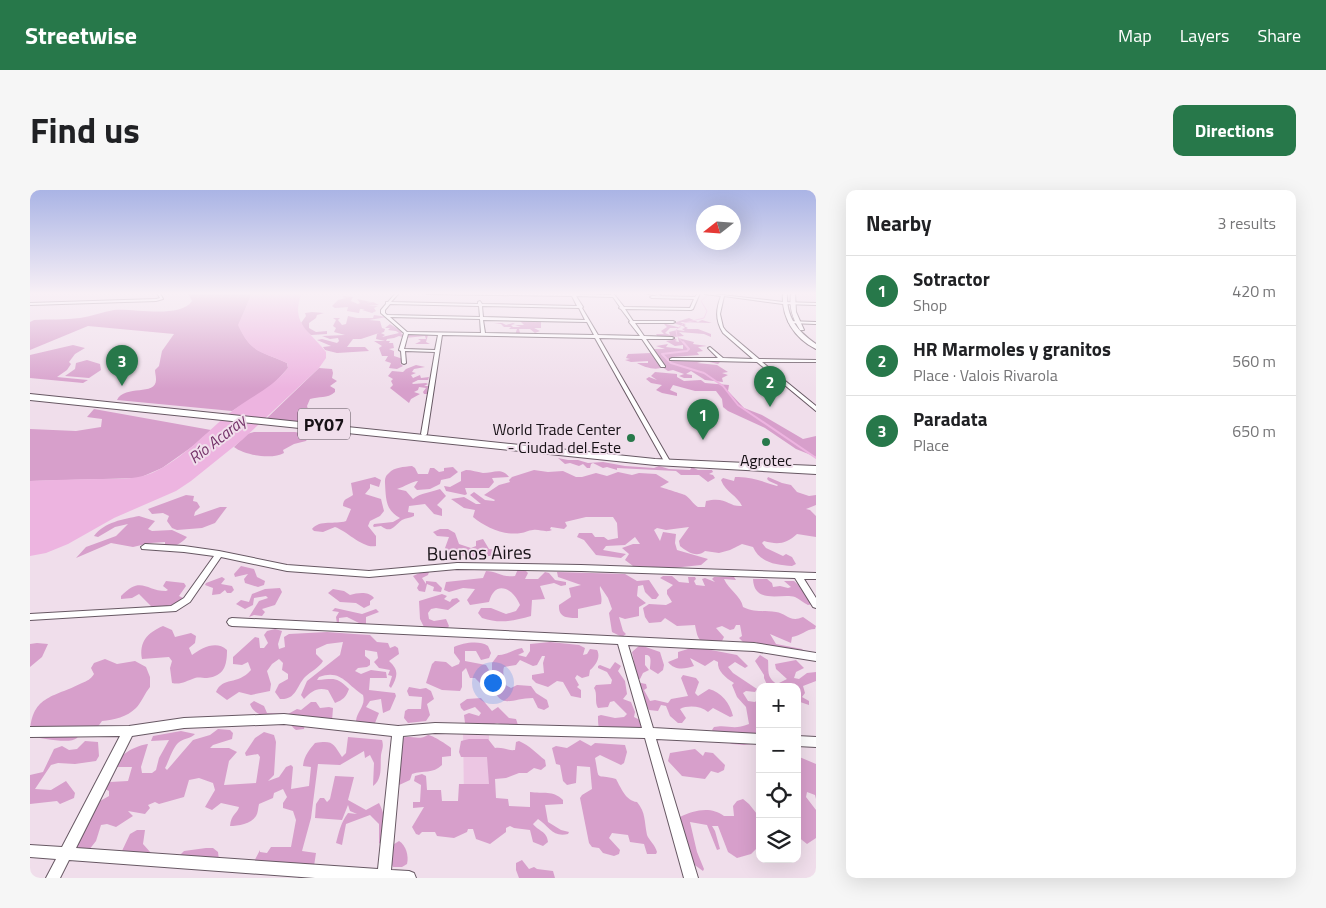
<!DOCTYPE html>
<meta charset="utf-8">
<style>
body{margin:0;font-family:"Titillium Web",sans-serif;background:#f6f6f6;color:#202124}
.controls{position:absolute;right:15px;bottom:15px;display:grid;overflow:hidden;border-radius:10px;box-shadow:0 5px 20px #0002}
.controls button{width:45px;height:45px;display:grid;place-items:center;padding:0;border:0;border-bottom:1px solid #e0e0e0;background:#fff;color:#202124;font:25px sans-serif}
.compass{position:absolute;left:666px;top:15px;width:45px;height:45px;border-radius:50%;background:#fff;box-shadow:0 5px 20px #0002;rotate:253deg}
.you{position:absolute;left:462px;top:492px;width:18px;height:18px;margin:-12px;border:4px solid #fff;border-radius:50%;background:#1a73e8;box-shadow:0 0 0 8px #1a73e833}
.badge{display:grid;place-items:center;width:32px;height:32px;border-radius:50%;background:#27784a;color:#fff;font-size:16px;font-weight:700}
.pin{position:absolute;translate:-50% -41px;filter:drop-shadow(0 1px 2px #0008)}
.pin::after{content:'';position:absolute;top:26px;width:18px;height:15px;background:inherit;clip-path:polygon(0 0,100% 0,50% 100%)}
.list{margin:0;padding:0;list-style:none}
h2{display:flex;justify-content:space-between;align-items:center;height:65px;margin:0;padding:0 20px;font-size:21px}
h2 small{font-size:16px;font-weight:400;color:#757577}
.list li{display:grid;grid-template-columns:32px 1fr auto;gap:15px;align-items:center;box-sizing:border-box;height:70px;padding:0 20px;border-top:1px solid #e0e0e0}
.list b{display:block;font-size:19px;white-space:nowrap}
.list p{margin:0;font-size:16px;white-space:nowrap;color:#757577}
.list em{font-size:16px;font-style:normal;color:#757577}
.icon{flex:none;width:28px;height:28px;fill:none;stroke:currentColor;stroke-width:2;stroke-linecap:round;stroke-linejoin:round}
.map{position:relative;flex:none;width:786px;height:688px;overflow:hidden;border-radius:10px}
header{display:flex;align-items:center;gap:30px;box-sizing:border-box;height:70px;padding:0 25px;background:#27784a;color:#fff}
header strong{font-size:24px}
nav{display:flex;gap:28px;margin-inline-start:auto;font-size:18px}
.intro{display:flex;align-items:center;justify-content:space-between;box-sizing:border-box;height:120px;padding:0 30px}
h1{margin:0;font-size:35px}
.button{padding:12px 22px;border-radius:10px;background:#27784a;color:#fff;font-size:18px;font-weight:700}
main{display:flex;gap:30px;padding:0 30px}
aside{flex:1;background:#fff;border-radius:10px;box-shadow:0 5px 20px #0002}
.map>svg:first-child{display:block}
</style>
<header>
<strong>Streetwise</strong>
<nav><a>Map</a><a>Layers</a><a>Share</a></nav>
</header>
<div class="intro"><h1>Find us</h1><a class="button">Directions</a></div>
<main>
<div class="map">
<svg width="786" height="688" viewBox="0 0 786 688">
<rect width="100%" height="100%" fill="#f0deeb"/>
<polygon fill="#ecc6e3" points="433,540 459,541 460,611 434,610"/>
<g fill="#d79fcb">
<path d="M158,103H222L209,135C220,163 232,161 257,173L258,178L241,197L202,221L87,210C95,194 127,207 126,189C126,186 125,183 125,180L129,176L132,161L144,144L58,136L0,160V132L4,130C20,129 35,130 50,128C62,126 73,122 84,120C103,118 150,129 162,111Z"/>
<polygon points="314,106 323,107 321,111 328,114 330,113 327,109 341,112 332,114 343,112 349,115 337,115 348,116 344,118 346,121 342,123 332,120 335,119 330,119 329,123 317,121 318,117 305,118 302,116 308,110 316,108 312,107"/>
<polygon points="282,122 294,123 287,125 286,128 279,133 279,138 286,142 297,141 297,144 281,145 274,139 271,133 276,126 275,123"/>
<polygon points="344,125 357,127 339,130 350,131 352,138 355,139 354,142 351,143 355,145 352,147 369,143 366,141 358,140 360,138 355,138 360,134 373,142 371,143 373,145 398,145 396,152 400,154 385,154 391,151 388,149 396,149 395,146 375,148 369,146 364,148 357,149 356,151 360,151 359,153 363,153 364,158 359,159 364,161 364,166 376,170 377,174 370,173 373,176 367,179 359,178 361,173 355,171 358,166 352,166 349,158 352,156 344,151 355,151 346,149 347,144 349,143 331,149 323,149 317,157 335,157 339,161 307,163 295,160 293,157 301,156 287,150 292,149 307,153 309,151 308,148 300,149 292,146 315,145 304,142 306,138 303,136 306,130 303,128 310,128 308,130 312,135 316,134 318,126 327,128 343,128"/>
<path d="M659,128L668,132L672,130L682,133L650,132L656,135L654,136L658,138L656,139H668L681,144V147L674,144L649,142L654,146L643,147L647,150L645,151L649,152L648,148L664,152L663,154L677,156L668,157L673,161L667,162L669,165L642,167L658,169L666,167L691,171L688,174L675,171L667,173L687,175L698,182L692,183L698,185L692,188L693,192L675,190L661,181L656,184L662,185V188H654L649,186L654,184L643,180L638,181L632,177C627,181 613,177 607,173H618V171L601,172L595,170L600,169L596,168L598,164L621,163L623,159H635L626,156L638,154L636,157L653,159V155L645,156L636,151L642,150L643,147H628L626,144H634L631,141L637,137L634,134H636L651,138H640L635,143L640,145L639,142L647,140L655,141L652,139L655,138L653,136L643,133Z"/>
<polygon points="507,130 520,132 511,132 511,138 504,138 510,141 505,143 500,139 489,139 490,143 497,144 485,145 487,139 479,139 481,137 474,137 471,134 464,133 472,133 476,135 483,133 485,134 481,135 483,137 491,137 485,135 494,135 490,131"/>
<polygon points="43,155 55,158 45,164 39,172 41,174 37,180 27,187 58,190 53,193 0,188 0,165"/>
<polygon points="57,170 70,174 71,180 59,188 35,186 45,179 46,173"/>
<polygon points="386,175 395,177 384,179 382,182 386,183 381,185 383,188 390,185 391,188 399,187 398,190 388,190 382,193 383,194 396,193 398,194 394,196 398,196 397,204 394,204 393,202 396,198 389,197 388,200 384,202 390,204 381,209 379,213 360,198 363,195 361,191 363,189 358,186 362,181 373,182 376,179"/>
<path d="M289,178L302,179L303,183L302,188L307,191L300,196L305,199V202C297,209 289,206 280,209L277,216L281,229L273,233L236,229Z"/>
<polygon points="625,182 647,184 647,187 654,191 671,190 675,193 699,195 698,201 714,218 732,225 773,249 786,246 786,267 766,259 735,238 698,221 693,217 692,209 686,201 665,201 643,195 640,200 647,203 647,206 632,203 626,200 632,195 621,193 616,189 619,187 627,190 621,186"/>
<polygon points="64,219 181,240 166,254 132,278 109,288 0,291 0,239 46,241 71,237 72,229 57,227"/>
<path d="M224,242H265L280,245L276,251L264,254L253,260L254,263C242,270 214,265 204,257L217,244Z"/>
<polygon points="528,268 538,270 548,270 558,273 573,272 595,276 624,278 629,276 639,279 660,280 662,277 668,280 682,280 683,282 679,284 683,285 685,288 678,292 669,285 651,285 646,281 587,278 587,280 577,277 573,278 563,273 561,274 560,278 557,278 553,274 549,276 540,273 535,274"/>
<path d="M382,276L385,278L388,284H398L400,278H404L409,282L414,281V278L423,277L428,282L420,288L411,290L410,294L400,299L387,300L384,297L388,291C383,291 374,297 367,299L376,301L383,309C390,303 402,302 410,299L416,306L407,315L412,319V326L404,324L395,314L379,316L378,322L384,323V326C380,328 376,328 372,330C364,336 361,344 351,336L344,337L343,336L344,334L363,332L370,328C355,320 356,308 355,293C355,289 355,286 359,283C364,277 374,277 382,276Z"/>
<path d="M436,280C442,280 447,282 453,283C463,283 472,277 479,287L462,288L464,292L459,298H435L437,304L435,305L416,301L414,296L420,297L431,291V282Z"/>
<path d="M504,280L518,282L533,281L546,287H552L566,283L577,286L588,282L602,285L609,283L626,284L639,292L630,297C633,298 653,304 655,305C660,308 663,314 668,317H675L676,311C697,306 698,317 712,316C707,305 696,303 691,290L693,288L704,291L705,287C721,286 733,292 747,296L748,295L739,291L737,289L738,287L752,293L761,295L767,302L779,306L786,305V315L776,319L780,320L786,326V347L767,344C756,354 748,355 734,351L732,353L736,358L753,366L756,364L762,367L766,374L762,376C747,375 730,373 723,357L712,354L700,360L689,363L675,361C667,368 657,362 650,356L649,351L659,337L636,340L627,338L624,340L630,351L633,342L646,344L645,353L647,360L678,369L671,375L643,378L603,376L595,370L599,364L592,358L603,354H610L605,347L595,355L576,356L573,360L596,364L591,368L566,365L554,350L547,347L549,343H562L565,347H574L578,350L588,348L587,333L583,327H556L535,332L537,336L534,339L521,337L520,339L522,340C515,343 510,339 503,340C498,340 495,343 491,343C474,346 455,337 443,327L445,320L434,318L421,309L434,307L446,314H451L440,305L444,302L455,310L464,311L465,310L454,305L469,295L480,292L479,290L482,287Z"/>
<path d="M345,287L351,290L349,297L340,294V298L335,304L351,309L354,321L350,326L340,331L338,336L346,346V356C333,359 317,341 305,337L293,342L284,341L282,339C290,329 305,335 316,331L321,319L313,316C313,308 318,309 323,305L321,293Z"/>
<polygon points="156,305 164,306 163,311 167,312 170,317 165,322 164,326 190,317 197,317 185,333 172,338 147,340 142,338 137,331 139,326 133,323 122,324 118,319"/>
<path d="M109,326L125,331L118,339L122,341L142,340L157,347C151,354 144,357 135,357V352L120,353L103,357L81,353L46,368L56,357L86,346L98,334L85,337L68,347L64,346C74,332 94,329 109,326Z"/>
<polygon points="410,339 418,339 425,343 429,354 441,358 446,356 446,351 453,349 459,359 468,360 467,364 461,366 422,366 415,358 419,347 407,346 403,342"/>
<polygon points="211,376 224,379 227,387 235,391 234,395 228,397 215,393 214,389 218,384 205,387 204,384"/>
<path d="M488,379H494L498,383L495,389H508L515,382L519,383L525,390L536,392V395L531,396L524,393L510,396L515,409L502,410L501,426C483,431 470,434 452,428L448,423L451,418H461L476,424L486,421L490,415C483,398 465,389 459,412L440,415L437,410L445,399L433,398L419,402L414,400L416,392L453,388L456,381C466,381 473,388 485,386Z"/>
<polygon points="394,381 399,382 398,385 392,388 396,394 396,391 406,392 412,398 411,402 403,401 404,397 397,394 395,402 389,401 387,398 389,394 383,386"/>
<path d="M527,382L595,384L607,391L619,390L629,405L626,409H622L615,402L613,395L608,396L607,406L616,413L609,417V426L595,429L589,427L593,441L596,444L592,447L582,442L579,423L582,419L578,408L570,396C569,401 573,407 571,414L548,419V428C538,428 528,428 529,415L541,407L539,398L551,395L528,387Z"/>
<path d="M633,386H642L649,392L659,393L658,387H665L666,389L664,391L666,395L675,396L672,389L675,388L685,392L682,389L684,387H704L706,390L694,389C699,400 711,406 713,417C725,423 734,420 746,422C756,423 760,433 773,427L786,436L785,439C776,439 771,446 762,447L761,453L740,444L746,454L772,459L776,463H738L726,452H713L709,448L712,446L710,435H706L704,439L700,440L692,436L686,438L694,447L692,451L683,455C668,451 668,450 665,435L647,436L635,428L631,432L619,433L615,427L613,418L619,414L636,415L642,412L637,404V400L643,395L630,388Z"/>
<polygon points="192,387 195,389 191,394 202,396 204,400 201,403 197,403 195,400 190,404 182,405 183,398 175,395 176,393"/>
<path d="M723,389H737L742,393L743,397L750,396L758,398L761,397L754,391H764L773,399L783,414L778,415C774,413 769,409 765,407C752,403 724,415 723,389Z"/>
<path d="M136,391L154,393L156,396L149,406L155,409L151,416L122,417L109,404L102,408L91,409V406C111,385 116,401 136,401L138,400L133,396Z"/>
<polygon points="250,398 252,402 245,415 232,419 235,422 232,426 224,425 219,427 229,411 238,408 236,406 224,408 223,415 215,419 206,414 211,410 219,412 222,404 235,399"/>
<path d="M303,399L314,401L320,405C328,403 338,401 344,408L340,411V415L334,418L326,413L310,412L298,403Z"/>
<polygon points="412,404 417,406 414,409 420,412 422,409 427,408 430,411 418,420 406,418 401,419 398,423 399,429 404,431 416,429 419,436 416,440 395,439 390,429 389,411"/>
<polygon points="305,418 332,424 346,419 349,422 336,427 336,434 330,437 329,433 317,427 309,428 309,434 307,434 306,427 309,422 302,421"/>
<path d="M133,436L142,440L145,447L161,443L166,446L165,453L159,458L162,465C172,458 186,450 197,460C197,476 194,486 177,488C172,488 169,487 165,488C156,491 151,495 142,493L140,478L142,471L139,467L112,469C109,452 117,443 133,436Z"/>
<path d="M245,439L252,441L248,454L249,459L255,457L254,447L259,444L297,442L324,444L340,445L347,452L358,453L360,458L365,456L368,458L369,464L359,471C369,480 368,486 361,498L359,496L362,486L358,485L360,480L349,478L344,472L348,468L347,462L335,460V466L340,470V475L337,477L328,478L325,481L331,484L341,480L356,482L357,488H340L339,500L365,503L366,506L360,520L353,523L351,509L340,511L336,517L349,523L345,533L335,534L326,531C327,521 336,516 333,505C316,494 311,479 289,487L287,490C304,489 306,486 319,499C316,507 313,510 305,513L298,500C287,497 282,501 274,509L271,505L277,491L310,465L313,452L297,454L286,459V464L293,471C289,478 281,481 275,487C266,497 266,510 250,509L245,502L249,494L258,489V484L252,480L253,473L249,469L242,474L237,481L241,494L240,501L221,505L209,502L197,510L186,502C193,486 207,496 221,480L218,472L212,475L203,474V467L225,447L229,448L230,458H234L238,453L234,445L237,441Z"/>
<path d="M520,452L549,455L555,458L553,465L557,464L560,459L567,460C571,467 566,475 560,480L559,486L552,488L547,485L545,488L549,495L547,497L551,500V508L541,506L533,492L527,491L518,497L506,493L502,489V485L514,483L513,473L515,466H512L507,475L503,476L490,470L486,475L474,477C472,483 475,488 474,494L481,498L487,495L501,496L506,503L517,510L519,517L514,520L508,518L503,508C481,508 471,521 462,495L460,499H456L445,488H440L436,478L432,482V497L430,501L412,500L396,493L402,474L405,471L416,472L422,477L429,474L430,471L424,463V457C433,453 449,450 458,456L461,463L459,468L451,470L446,461H435V471L456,475L459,480L454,485L458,490L459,484L462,480V473L468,465C475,466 484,459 492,458L494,462L488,465L496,467L500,461V454Z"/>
<polygon points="7,453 18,454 12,467 0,477 0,454"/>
<path d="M610,455L630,462L634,475L633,480L628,484L620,479C620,474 623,464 615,465V475L619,480L613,483L610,489H608L603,478L605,477L602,462Z"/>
<path d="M658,459H676L707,465L718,476L715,478L705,472L698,477L703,483L727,499L725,502L716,501L713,503L718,511L725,512L730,507V523H728L730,553L714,555L702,554L687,547L682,540L684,537C699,534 702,541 719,534L716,517L707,507L702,495L704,493C696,488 687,481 688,472L684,470L675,476L660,468L664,476C655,479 645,481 638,472L648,468V462Z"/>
<path d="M730,465L738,470C739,481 736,487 747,494L757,489L746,479L745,474L766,470L774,478L766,482L764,488L769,489L777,483L786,482V491L773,496L775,503L772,507L779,511V515L767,511V497H738L734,488V485L725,471Z"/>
<path d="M75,469L87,474L105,471L116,477L120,487V497C115,503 111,513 106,518C97,527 84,530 72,531L64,542L52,544L56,536L50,537C49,540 50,545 47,548C39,555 11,547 0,547C0,505 23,508 52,493C57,491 61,489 64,484L61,478L64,473Z"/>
<path d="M585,472L591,476L588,481L595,491L597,504L593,509L601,512L605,522L604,527L610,530L619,543L576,547C568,542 568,535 568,526L571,525L585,528L594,527L597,524L584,511L580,512L578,517L568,518C564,512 568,504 564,498L566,495L581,494L582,490L577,482L568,478V476L570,475L580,479Z"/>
<path d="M653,485L666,488L669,492L665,503L668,506L679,499C691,502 700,513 703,526L700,527L683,518L678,522C671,516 658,515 650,519L656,528L652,533H648L640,526L636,516L631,515L628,521L619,520L607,495L611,493L616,494L617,498L614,500L620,511L625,510L638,513L641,509L658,506L651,488Z"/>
<polygon points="379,497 390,499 396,498 401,501 404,509 397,514 400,525 396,531 378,533 374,528 375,521 378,519 391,519 392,507 379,506 377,501"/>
<polygon points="451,508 462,521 468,517 479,528 486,529 488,535 482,537 467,533 458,536 451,533 441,535 435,533 434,525 439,523 449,526 451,523 445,517 434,521 431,518 430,514 437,509"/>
<path d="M224,511L234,516L237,523L258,524L267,519L271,520L281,512H286L290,518L299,517L303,518L302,531L275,534L274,539L266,540C263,538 262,536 260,534C249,525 225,530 220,514Z"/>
<path d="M188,539L200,540L203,543L202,549L183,555L180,558H199L207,562L199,571L194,595L226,593L230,567L228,564L216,566L215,563L225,548L234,542L244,545L246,552L244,585L238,591L249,587L256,577L261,575L263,577L261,599L279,596L281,577L273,576C274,566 279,560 285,553C303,550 303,553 312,567L316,563L318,547L352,550C354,557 352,559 351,565C350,576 353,589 343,596L344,573L340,565L335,568L334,561L310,575L288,574L281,628L272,661L286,663L284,676L287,685L284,688H268L267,684L220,679L230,660V662L237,663L241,657H261L266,630L263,621L253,618V613L257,607L253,599L244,603L243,608L229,614C228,618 228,623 226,626C221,634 208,636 200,636C201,624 208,623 209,617L191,613L182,620L175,617L185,600L183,593L169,588L159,590L154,607L129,614L125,612L118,615L120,618L115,624L98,621L103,626L86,637L77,634L71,635L66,651L55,665L39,657L63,615L79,606V601L75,599L83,584L80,592L98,591L102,577H85C87,565 107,555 118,554L111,577L112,583H122L126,580L129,568L139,550L121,551L123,546L151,541L165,544C161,549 153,548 148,553C142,559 139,571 135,578L137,580C146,570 154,560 163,550L180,545Z"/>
<path d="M398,545C402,545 418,555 421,558V566L412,567V575C403,584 393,580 382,584L380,590L367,596L371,548C381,545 389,551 398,545Z"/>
<path d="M439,549H458L465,558C473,557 478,561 485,560L486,552L489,551C500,556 506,563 515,570L516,576L511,580L504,578L497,583H489L476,588L465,589L466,608L478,609L479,616L500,617V602C513,604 523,600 533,610V614L515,615L518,632L531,640L539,642L538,644C523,648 519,636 508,629L503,634C508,641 517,641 518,652L513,656L503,652L500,640L484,638L480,636L476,638V642L460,654L446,649L443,639H438L437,642L424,648L407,646L405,642H392L389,645L386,644L382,637L394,617L383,618V612H390L391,595L384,591L385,586L392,584L396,586L397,600H411L412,611H428L429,594H459L457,567H431L429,562L431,551Z"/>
<path d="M550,550L561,556L565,553L595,555L597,562L594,573L591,575L570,565L565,568C570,593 564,583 586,589C591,598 596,611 607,612C616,623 614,631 617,645C619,650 625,655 627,662L626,664H617L614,654L600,652L598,645L582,643L579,648L590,660L589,664L584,666L573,663L569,658L562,657L559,653L550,608L552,605L562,599L560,577L547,576L546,593L537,595L533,591L530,575L526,574L522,558L526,556L537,558Z"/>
<polygon points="55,551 68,552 69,566 66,571 45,574 28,573 21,575 5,599 21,600 36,591 45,603 44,608 30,614 27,611 0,614 0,585 13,582 24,559 32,556 39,560 47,559"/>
<polygon points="665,559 673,566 675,562 683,563 695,575 694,580 688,583 681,581 675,589 652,586 638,571 640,563"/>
<polygon points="767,566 786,574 786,609 785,605 777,602 776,607 786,620 786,648 777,654 767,646"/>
<path d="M305,586L324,587L318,610L336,620L349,613C355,625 360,643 349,654V634L340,625L316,634L312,655L306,653C309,642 311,632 318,623L327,624L320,621L318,615L312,630L285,628L286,614L290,608H294L297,612L300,609Z"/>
<path d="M713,609L719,614L727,624L730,625V655L721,664L707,668L698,662L688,636H682L685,641L690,659L687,660L677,635L660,632L667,662L674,679L673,681L662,673L650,627C664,620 681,616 694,626H704L703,616L707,611Z"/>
<polygon points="107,640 115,640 113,654 121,663 120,668 91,663 100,644"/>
<path d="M369,651C376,655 379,666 377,674L372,677H363L361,673V656Z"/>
<polygon points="176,658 183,658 188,662 189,670 148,667 154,661"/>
<polygon points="492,670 499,679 504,677 507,679 523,681 525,688 489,688 486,680 486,673"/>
</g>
<path fill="#edb4e0" d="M222,103H270L271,105C260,134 282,143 296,162V168L289,178L212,250L161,291L146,301L84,328L38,354L16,363L0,366V291C23,290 46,289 69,289C87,289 105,290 122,283C153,269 175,243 201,222C222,205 239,201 258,178L257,173C231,161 221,164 208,135Z"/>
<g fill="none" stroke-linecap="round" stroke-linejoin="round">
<polyline stroke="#edb4e0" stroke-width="1" points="654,154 647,146 646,140 654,133 674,128 677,121 671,111 680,103"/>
<polyline stroke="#edb4e0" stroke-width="2" points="653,152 659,159 657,161 632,164 641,173 674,183 693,196 708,215 786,268"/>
<g stroke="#675863" stroke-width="2">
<g id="street">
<polygon points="127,103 130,103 133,109 126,111 0,115 0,113 126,109 130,108"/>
<path d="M366,103H369L361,112L448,114V112L450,111L452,114L547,116L542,106L397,104L395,103L541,104V103H543L544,104L582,105L580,103H583L594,117L660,118L664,109L622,108L620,107L622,106L665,107L668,103H670L663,119L661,120L595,119L603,131H643L645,132L643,133H605L614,146L642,147L644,148L642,149H616L635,176V177H631L612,149L569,148L641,273L638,275L635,273L565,148L412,145L397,244L396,245H392L391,244L405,162L375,161L376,173L374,174L372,173L371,161L369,160L374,143L351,123V120L356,114V112H358ZM546,106L583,107L590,117L589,118L591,119L600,131L599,132L610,146L568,145L552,118L553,117ZM360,114L449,116L450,127L357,125L355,123V120ZM452,116L549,118L555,130L453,127ZM360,127L450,129L451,143L377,142ZM453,130L557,132L564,145L455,143ZM378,144L408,145L405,160L374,159Z"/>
<polygon points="614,103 619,103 631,105 629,106"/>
<path d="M674,103L753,112L786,113V115L753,114L694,106L690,124L693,137L696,141L729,169L786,170V172H732L786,216V221L727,172L640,170V169L642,168H688L678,158L680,157L693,168L723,169L693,143C685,130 686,119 691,106L675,104Z"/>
<polygon points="758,131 786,132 786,134 759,133"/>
<polygon points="115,354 154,356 189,361 257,375 339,381 427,373 551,375 786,383 786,389 774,389 786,408 786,418 783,417 765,388 551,381 427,379 339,387 257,381 191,367 160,412 146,421 0,430 0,424 141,416 154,408 184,366 154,362 112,359 111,357"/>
<path d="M202,428L724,453L786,463V471L724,461L598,455L623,538L730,544V554L626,549L668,688H654L615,548L405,543L373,546L361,680L379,681L384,683L386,688H285L39,670L30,688H16L26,669L0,667V655L32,657L90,546L0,547V537L99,536L154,528L254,524L368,536L405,533L612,538L588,454L202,436L199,435L197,432L199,429ZM254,534L362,546L348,679L46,658L102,546L154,538Z"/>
<polygon points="767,546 786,547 786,557 767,556"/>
</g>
</g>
<g stroke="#675863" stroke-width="2">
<g id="secondary">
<path d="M753,103H757C756,127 767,141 786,154V159C764,148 751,127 753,103Z"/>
<path d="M761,103H765L766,122L774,140H770C762,128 759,117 761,103Z"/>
</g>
</g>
<g stroke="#675863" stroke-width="2">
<polygon id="highway" points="0,204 625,269 786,276 786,284 625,275 0,210"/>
</g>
<use href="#street" fill="#fff" fill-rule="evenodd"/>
<use href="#secondary" fill="#fff" fill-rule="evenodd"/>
<use href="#highway" fill="#fff" fill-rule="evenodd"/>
</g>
<linearGradient id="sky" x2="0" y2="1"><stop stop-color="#aab4e5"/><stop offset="0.52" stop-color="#f8f0f6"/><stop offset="1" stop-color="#f8f0f6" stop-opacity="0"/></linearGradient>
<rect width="786" height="199" fill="url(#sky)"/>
<g fill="#27784a" stroke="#f0deeb" stroke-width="2">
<circle cx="601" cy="248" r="5"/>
<circle cx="736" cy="252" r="5"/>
</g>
<g text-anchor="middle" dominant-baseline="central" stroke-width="4" stroke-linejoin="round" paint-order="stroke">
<g font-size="16" fill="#181217" stroke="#f0deeb" text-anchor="end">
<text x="591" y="239">World Trade Center<tspan x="591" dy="18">- Ciudad del Este</tspan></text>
<text x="736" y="270" text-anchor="middle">Agrotec</text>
</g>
<g font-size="16" font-style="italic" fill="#743269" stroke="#f0deeb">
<text transform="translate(187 249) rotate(-38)">Río Acaray</text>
</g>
<rect fill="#f0deeb" stroke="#594f57" stroke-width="1" x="268" y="218.5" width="52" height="31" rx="4"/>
<g font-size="18" font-weight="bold" fill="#181217">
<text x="294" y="234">PY07</text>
</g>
<g font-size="19" fill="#181217" stroke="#f0deeb">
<text transform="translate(449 362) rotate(-1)">Buenos Aires</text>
</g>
</g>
</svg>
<div class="controls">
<button>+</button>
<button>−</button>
<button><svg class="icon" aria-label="locate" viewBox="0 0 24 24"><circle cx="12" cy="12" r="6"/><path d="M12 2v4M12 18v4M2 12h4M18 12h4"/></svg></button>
<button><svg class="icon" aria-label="layers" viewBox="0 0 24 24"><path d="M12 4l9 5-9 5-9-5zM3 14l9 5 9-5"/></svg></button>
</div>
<svg class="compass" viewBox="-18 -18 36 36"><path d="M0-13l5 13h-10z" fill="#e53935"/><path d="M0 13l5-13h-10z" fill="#757577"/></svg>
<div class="you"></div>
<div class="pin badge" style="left:673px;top:250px">1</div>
<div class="pin badge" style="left:740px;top:217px">2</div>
<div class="pin badge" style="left:92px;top:196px">3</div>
</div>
<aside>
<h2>Nearby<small>3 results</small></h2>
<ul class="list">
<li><span class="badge">1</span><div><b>Sotractor</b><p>Shop</p></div><em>420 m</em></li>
<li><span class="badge">2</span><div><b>HR Marmoles y granitos</b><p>Place · Valois Rivarola</p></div><em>560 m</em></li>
<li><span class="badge">3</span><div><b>Paradata</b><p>Place</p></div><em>650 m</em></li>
</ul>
</aside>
</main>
